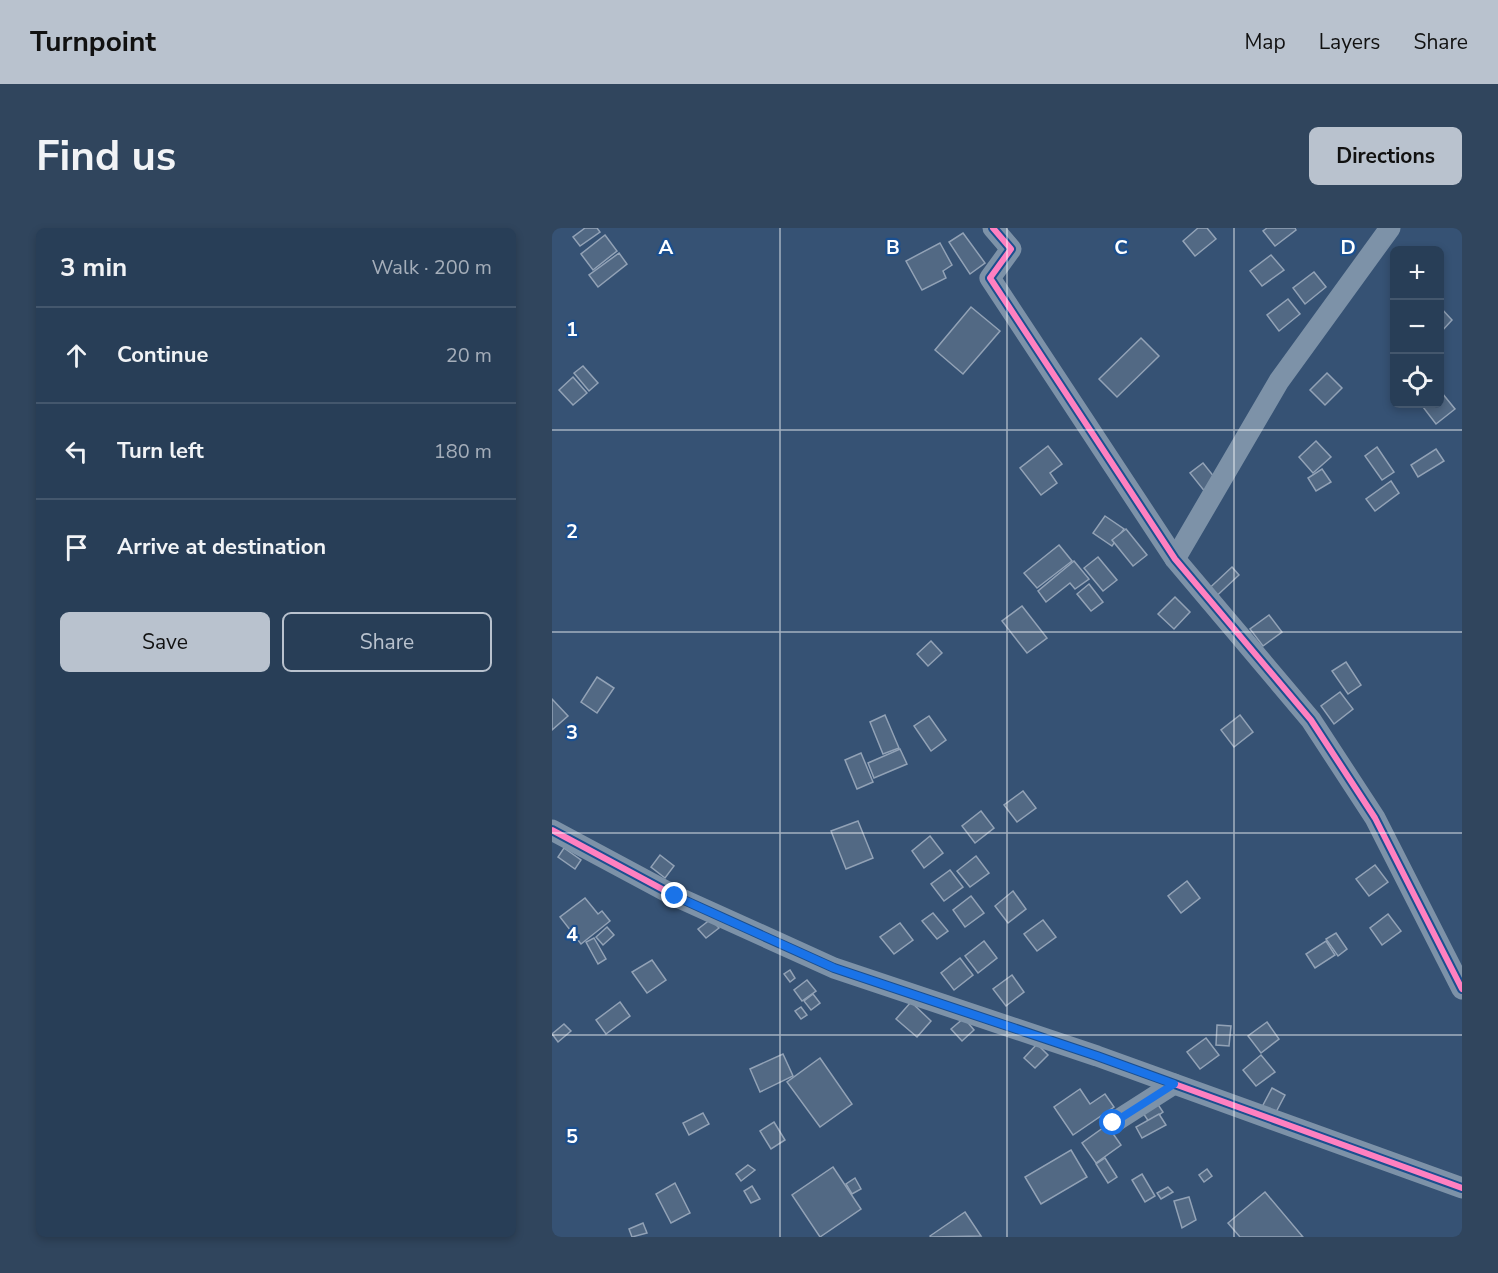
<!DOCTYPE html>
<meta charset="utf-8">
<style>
body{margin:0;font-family:"Nunito Sans",sans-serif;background:#30455d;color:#f1f3f6}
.controls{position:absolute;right:18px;top:18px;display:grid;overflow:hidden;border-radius:9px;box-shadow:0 3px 9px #0003}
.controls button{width:54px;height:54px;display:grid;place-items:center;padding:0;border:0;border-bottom:2px solid #44576d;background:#283e57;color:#f1f3f6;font:30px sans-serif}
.stop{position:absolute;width:18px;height:18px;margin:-14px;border:4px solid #1a73e8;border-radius:50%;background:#fff}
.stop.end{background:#1a73e8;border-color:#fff;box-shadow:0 2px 6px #0008}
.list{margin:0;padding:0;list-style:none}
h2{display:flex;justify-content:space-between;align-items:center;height:78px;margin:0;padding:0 24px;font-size:26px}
h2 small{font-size:20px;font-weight:400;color:#a5aeba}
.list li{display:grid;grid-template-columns:39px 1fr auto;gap:18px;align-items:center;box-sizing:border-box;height:96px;padding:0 24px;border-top:2px solid #44576d}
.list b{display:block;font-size:22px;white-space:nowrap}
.list em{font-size:20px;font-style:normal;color:#a5aeba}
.actions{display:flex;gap:12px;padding:18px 24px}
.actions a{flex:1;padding:14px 0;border:2px solid #b9c2ce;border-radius:9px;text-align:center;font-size:21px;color:#b9c2ce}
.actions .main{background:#b9c2ce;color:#111}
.icon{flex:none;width:33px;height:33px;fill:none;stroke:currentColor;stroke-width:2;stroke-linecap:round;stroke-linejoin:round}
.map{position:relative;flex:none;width:910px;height:1009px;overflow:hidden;border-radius:9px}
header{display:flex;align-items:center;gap:36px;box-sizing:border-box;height:84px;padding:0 30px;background:#b9c2ce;color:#111}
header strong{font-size:28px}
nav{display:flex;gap:33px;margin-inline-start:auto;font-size:21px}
.intro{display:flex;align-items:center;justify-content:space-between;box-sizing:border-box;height:144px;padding:0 36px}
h1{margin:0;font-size:42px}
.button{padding:15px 27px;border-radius:9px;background:#b9c2ce;color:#111;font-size:21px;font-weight:700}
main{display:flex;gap:36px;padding:0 36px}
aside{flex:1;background:#283e57;border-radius:9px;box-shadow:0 3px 9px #0003}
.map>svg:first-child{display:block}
</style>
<header>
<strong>Turnpoint</strong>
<nav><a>Map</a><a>Layers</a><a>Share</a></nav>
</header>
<div class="intro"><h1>Find us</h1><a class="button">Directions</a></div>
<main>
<aside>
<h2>3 min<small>Walk · 200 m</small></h2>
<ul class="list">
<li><svg class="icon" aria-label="ahead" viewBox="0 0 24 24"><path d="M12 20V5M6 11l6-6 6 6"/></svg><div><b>Continue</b></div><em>20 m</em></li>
<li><svg class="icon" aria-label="left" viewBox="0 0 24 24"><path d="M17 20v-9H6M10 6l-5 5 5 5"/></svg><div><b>Turn left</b></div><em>180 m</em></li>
<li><svg class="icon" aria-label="arrive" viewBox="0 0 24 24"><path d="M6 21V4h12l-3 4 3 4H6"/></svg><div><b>Arrive at destination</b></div></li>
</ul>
<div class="actions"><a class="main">Save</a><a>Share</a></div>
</aside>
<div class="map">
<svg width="910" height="1009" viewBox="0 0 910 1009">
<rect width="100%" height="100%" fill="#365274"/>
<g fill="#526984" stroke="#92a2b6" stroke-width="1.5">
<polygon points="33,0 45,0 48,4 28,18 21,9"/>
<polygon points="646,0 655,0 664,11 643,28 631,13"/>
<polygon points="715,0 743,0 744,2 723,18 711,3"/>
<polygon points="411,5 433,35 418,46 397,14"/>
<polygon points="53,7 65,23 41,42 29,26"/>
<polygon points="388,15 400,37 391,43 394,50 370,62 354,33"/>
<polygon points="67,25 75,36 46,59 37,47"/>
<polygon points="719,27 732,42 710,58 698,43"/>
<polygon points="762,44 774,59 753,76 741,60"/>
<polygon points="736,71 748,86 727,103 715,87"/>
<polygon points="419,79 448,103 411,146 383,122"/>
<polygon points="888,79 900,92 888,105"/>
<polygon points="589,110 607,128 565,169 547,151"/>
<polygon points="31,138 46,155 37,163 22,145"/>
<polygon points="775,145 790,160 773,177 758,162"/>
<polygon points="21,149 35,165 21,177 7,162"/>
<polygon points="890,165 903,181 884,196 871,179 876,176 888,176 888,167"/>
<polygon points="764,213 779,229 761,245 747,229"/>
<polygon points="496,218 510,236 498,245 505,255 489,267 468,240"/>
<polygon points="825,219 842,244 830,252 813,228"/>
<polygon points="884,221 892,233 866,249 859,237"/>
<polygon points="651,235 667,255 654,265 638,245"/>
<polygon points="770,241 779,254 764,263 756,250"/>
<polygon points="839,253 847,265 823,283 814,271"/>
<polygon points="553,288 572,301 560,318 541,305"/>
<polygon points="574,301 595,327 581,338 560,312"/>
<polygon points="507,317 520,333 485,360 472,345"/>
<polygon points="546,329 565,352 551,363 532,340"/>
<polygon points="522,333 537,351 523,361 518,355 494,374 486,363"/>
<polygon points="680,339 687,347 656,376 649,368"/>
<polygon points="537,356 551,374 539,383 525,366"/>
<polygon points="623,369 638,384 622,401 606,386"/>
<polygon points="470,378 495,410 475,425 450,393"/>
<polygon points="717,387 730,404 711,418 698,401"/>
<polygon points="379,413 390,425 376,438 365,426"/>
<polygon points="794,434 809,457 796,466 780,443"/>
<polygon points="45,449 62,460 45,485 29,474"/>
<polygon points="788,464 801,481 782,496 769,478"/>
<polygon points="0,471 16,488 0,502"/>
<polygon points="333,487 347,520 331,526 318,494"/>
<polygon points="688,487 701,504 682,519 669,502"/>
<polygon points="377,488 394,512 379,523 362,498"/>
<polygon points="348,521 355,536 322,550 316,535"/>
<polygon points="309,525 321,554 305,561 293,532"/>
<polygon points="471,563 484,580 465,594 452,577"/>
<polygon points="429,583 442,600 423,615 410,598"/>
<polygon points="306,593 321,630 294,641 279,603"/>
<polygon points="378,608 391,625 372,640 360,623"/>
<polygon points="12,620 29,632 23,641 6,629"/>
<polygon points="108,627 122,638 113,650 99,639"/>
<polygon points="424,628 437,645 418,659 405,643"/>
<polygon points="823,637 836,654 817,668 804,651"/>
<polygon points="398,642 411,659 392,673 379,656"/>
<polygon points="635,653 648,670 629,685 616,668"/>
<polygon points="461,663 474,681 456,695 443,678"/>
<polygon points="419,668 432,685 413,699 401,682"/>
<polygon points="33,670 46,686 50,683 58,693 29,716 8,689"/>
<polygon points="381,685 396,703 385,711 370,693"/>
<polygon points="836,686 849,703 830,717 818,700"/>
<polygon points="159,691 167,700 154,710 146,701"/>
<polygon points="491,692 504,709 485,723 472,706"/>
<polygon points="348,695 361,712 342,726 328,709"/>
<polygon points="55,699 62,707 51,717 44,709"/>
<polygon points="784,705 795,721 786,728 774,711"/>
<polygon points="42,710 54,731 46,736 34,714"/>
<polygon points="432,713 445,730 426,745 413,728"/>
<polygon points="774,713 783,727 763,740 754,726"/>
<polygon points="408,730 421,747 402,762 389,745"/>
<polygon points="100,732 114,752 95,765 80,744"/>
<polygon points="238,742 243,750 238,754 232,746"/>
<polygon points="460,747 472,764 454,778 441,761"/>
<polygon points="255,752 264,763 250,773 242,762"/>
<polygon points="261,766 268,775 259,782 252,773"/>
<polygon points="68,774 78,788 54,806 44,792"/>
<polygon points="359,774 379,793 365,809 344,791"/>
<polygon points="249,779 255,787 249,791 243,783"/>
<polygon points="412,790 422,802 410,813 399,801"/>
<polygon points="715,794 727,811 709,825 696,808"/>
<polygon points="12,796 19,803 6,814 0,806"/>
<polygon points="665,797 679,798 677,818 664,817"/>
<polygon points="654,810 667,827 648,841 635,824"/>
<polygon points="485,816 496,827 483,840 472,830"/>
<polygon points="231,826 241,848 208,864 198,841"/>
<polygon points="709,827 723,844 704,858 691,842"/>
<polygon points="268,830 300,876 268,899 235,854"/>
<polygon points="720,860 733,867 723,886 710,879"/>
<polygon points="528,861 538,876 553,866 562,879 521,907 502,879"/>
<polygon points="603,872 611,884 597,894 589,882"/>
<polygon points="151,885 157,896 137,907 131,895"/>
<polygon points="607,886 614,897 590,910 584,899"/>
<polygon points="222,894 233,912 219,921 208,903"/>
<polygon points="555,897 569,917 544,935 530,915"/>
<polygon points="519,922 535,949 489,976 473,949"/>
<polygon points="553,930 565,949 556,955 544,936"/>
<polygon points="196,937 203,942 189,953 184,946"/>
<polygon points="281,939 309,981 268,1009 240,967"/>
<polygon points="655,941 660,948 652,954 647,947"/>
<polygon points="590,946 603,968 593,974 580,952"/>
<polygon points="303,950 309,961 300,966 294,956"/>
<polygon points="123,955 138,985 119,995 104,966"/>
<polygon points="200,958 208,971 199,975 192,963"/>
<polygon points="616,959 621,964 609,971 605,965"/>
<polygon points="713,964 751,1009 688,1009 676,995"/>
<polygon points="637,969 644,992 630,1000 622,973"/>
<polygon points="413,984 429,1008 379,1009 378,1008"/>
<polygon points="91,995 95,1005 80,1009 77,1001"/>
</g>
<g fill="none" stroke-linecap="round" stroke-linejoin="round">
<g stroke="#7d92a8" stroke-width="21">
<polyline points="441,0 459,21 438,50 623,331 759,492 823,590 910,761"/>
<polyline points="623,331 727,153 838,0"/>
<polyline points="0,602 123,668 282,740 545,828 910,960"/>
<polyline points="561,895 622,856"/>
</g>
<g stroke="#1b4f8f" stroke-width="10">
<g id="cycleway">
<polyline points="441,0 459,21 438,50 623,331 759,492 823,590 910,761"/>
<polyline points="0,602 123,668 282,740 545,828 910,960"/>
</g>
</g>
<use href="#cycleway" stroke="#ff80c0" stroke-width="6"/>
</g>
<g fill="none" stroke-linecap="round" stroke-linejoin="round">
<polyline stroke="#1a73e8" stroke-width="8" points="123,668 282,740 545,828 622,856 561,895"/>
</g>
<path fill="none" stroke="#fff" stroke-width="1.5" stroke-opacity="0.55" d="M228,0V1009M455,0V1009M682,0V1009M0,202H910M0,404H910M0,605H910M0,807H910"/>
<g font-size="20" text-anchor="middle" font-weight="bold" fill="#fff" stroke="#1b4f8f" stroke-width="4.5" stroke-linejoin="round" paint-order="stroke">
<text x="114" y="26">A</text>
<text x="341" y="26">B</text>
<text x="569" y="26">C</text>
<text x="796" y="26">D</text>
<text x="20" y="108">1</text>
<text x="20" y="310">2</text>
<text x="20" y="511">3</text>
<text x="20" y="713">4</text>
<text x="20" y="915">5</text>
</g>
</svg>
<div class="controls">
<button>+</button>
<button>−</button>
<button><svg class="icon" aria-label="locate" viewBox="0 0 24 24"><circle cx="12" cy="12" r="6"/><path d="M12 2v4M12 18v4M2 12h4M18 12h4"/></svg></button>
</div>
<div class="stop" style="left:561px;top:895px"></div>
<div class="stop end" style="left:123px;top:668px"></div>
</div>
</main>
